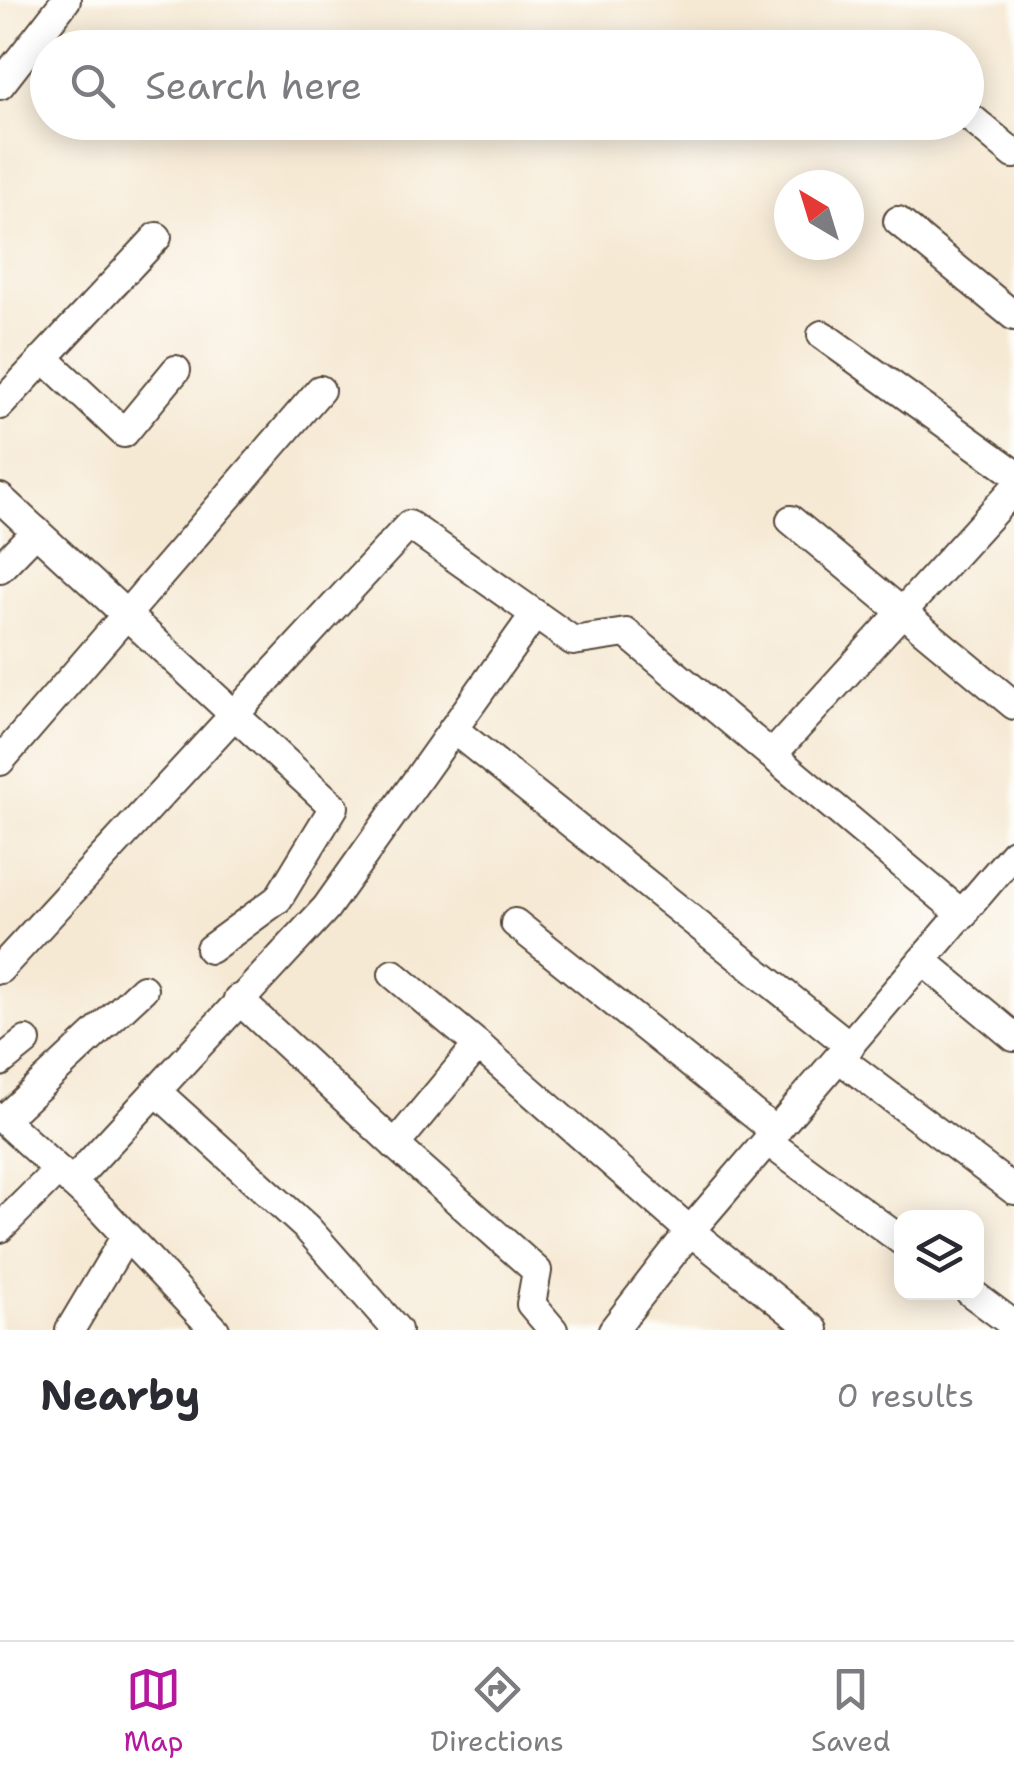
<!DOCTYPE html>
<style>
body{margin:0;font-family:"Shantell Sans",sans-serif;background:#f2f2f3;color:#2b2b33}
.controls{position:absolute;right:30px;bottom:30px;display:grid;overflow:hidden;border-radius:20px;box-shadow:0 5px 25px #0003}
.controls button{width:90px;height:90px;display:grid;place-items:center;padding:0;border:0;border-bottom:2px solid #e1e1e2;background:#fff;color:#2b2b33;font:50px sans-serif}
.compass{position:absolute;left:774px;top:170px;width:90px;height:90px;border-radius:50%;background:#fff;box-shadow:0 5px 25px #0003;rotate:322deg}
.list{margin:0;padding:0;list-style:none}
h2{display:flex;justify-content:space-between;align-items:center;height:130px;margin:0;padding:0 40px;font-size:42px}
h2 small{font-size:32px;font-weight:400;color:#7c7c81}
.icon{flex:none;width:55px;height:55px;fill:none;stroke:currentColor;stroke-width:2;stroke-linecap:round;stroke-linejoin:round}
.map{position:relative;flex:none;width:1014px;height:1330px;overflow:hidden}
.search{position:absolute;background:#fff;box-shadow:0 5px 25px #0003;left:30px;right:30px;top:30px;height:110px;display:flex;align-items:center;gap:25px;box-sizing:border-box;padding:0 35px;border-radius:55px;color:#7c7c81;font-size:38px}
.sheet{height:310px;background:#fff}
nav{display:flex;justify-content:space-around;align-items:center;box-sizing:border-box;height:140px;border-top:2px solid #e1e1e2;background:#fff;font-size:28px;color:#7c7c81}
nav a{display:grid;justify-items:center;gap:5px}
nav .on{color:#b5179e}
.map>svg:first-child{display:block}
</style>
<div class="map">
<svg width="1014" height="1330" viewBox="0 0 1014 1330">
<rect width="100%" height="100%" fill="#fdfcf7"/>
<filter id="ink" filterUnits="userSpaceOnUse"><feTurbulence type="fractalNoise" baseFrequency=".01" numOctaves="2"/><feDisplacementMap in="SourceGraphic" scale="20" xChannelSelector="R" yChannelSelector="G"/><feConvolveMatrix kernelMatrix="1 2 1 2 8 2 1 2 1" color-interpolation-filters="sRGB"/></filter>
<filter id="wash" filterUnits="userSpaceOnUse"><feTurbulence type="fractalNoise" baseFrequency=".0048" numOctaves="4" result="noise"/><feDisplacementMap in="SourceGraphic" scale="40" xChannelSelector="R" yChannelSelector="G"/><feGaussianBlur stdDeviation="2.25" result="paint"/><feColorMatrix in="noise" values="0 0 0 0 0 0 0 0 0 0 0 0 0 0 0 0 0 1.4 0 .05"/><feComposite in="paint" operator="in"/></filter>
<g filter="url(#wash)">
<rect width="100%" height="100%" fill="#f6e9d4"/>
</g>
<g filter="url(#ink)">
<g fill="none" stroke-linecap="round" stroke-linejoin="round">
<g stroke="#574739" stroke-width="32">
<g id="minor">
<polyline points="0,85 66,0"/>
<polyline points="971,118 1014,154"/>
<polyline points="898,221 1014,316"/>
<polyline points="822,335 1014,473"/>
<polyline points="44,358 124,433 176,370"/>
<polyline points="0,405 157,237"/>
<polyline points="0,498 334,807 278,899 210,949"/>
<polyline points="791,520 1014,705"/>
<polyline points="0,568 36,531"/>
<polyline points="453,729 850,1046"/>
<polyline points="772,755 1014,489"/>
<polyline points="0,761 320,390"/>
<polyline points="515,923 776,1132"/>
<polyline points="923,961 1014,1037"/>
<polyline points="0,969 409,525 573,641 626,633 963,915"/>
<polyline points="393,974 478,1045"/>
<polyline points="238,999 395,1145 478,1045 690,1231 814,1330"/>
<polyline points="839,1058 1014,1190"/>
<polyline points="0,1062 26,1041"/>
<polyline points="156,1091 307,1228 397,1330"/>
<polyline points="0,1117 100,1208 215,1330"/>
<polyline points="3,1120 143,989"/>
<polyline points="767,1141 902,1241"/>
<polyline points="395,1145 537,1271 531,1304 553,1330"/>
<polyline points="72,1182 326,908 535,614"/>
<polyline points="0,1228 58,1170"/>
<polyline points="970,1292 1014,1325"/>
<polyline points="70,1330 126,1236"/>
<polyline points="613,1330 690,1231 1014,853"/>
</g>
</g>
<use href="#minor" stroke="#fff" stroke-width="28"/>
</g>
</g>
</svg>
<div class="controls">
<button><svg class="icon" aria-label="layers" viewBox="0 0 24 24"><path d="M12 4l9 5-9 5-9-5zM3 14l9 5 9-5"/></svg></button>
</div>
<svg class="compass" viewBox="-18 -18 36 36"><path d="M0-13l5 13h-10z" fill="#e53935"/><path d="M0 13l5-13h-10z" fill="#7c7c81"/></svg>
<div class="search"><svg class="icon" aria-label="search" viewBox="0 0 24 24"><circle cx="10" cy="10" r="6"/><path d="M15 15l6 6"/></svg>Search here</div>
</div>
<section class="sheet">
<h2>Nearby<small>0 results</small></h2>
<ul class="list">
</ul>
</section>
<nav>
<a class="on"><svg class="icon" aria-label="map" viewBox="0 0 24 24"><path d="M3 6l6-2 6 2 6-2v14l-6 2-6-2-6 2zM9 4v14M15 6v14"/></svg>Map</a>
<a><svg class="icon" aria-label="directions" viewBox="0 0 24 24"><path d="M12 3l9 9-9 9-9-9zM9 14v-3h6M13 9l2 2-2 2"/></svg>Directions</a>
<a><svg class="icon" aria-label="saved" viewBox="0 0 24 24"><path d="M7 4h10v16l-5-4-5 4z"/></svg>Saved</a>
</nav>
